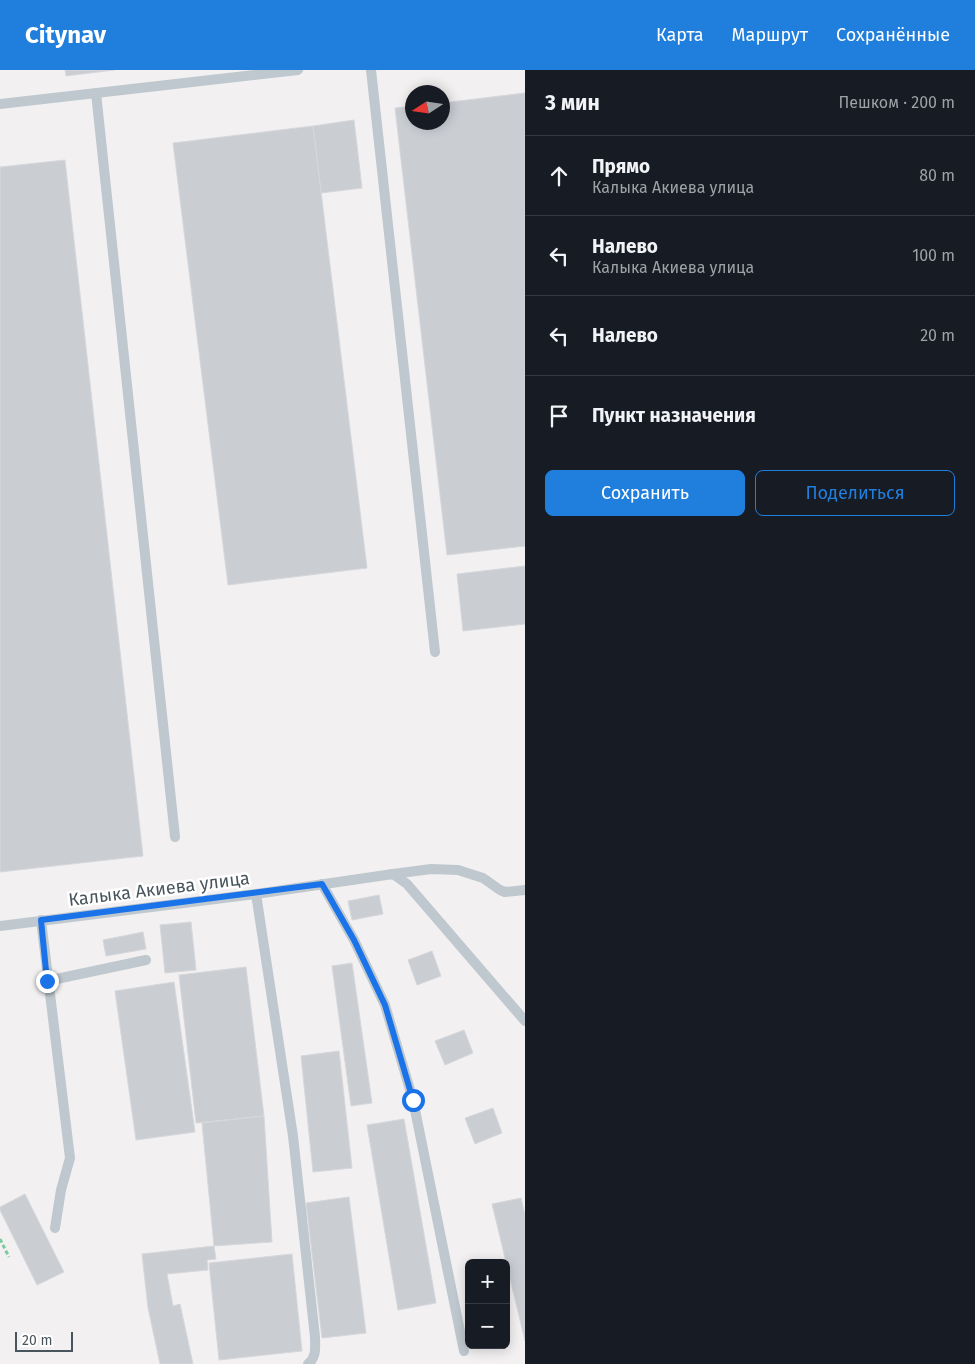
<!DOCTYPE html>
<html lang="ru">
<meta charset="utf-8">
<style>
body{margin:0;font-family:"Fira Sans",sans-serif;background:#242831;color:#f1f3f6}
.controls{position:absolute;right:15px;bottom:15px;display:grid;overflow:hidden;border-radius:8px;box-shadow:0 2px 12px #0003}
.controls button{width:45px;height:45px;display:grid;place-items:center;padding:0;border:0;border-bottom:1px solid #363941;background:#171b24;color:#f1f3f6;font:25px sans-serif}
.compass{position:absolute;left:405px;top:15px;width:45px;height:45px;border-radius:50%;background:#171b24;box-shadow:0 2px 12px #0003;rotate:258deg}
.scale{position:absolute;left:15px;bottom:12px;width:58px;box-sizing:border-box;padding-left:5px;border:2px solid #49555d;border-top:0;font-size:14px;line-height:18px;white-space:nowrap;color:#49555d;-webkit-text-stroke:4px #fff;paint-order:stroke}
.stop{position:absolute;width:15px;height:15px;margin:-11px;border:4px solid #1a73e8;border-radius:50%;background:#fff}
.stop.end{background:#1a73e8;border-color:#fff;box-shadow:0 1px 5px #0008}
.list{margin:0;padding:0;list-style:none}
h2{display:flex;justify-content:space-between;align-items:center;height:65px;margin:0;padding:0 20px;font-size:21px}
h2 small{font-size:16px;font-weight:400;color:#9ea1a6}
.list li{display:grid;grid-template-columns:32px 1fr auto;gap:15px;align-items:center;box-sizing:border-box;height:80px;padding:0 20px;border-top:1px solid #363941}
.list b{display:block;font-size:19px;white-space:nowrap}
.list p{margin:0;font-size:16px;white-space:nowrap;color:#9ea1a6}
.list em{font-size:16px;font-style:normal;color:#9ea1a6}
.actions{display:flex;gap:10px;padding:15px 20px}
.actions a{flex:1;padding:11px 0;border:1px solid #207edd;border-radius:8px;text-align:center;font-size:18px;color:#207edd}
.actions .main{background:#207edd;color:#fff}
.icon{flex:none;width:28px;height:28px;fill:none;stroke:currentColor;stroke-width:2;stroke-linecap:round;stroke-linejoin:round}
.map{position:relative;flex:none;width:525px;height:1294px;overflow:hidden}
header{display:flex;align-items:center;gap:30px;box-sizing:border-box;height:70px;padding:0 25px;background:#207edd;color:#fff}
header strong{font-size:24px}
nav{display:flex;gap:28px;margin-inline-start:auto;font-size:18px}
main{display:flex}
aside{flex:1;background:#171b24}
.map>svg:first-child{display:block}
</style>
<header>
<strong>Citynav</strong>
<nav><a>Карта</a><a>Маршрут</a><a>Сохранённые</a></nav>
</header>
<main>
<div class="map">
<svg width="525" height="1294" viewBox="0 0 525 1294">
<rect width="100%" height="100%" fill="#f3f0f1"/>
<g fill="#caced3" stroke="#d5d7db">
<polygon points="65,0 114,0 66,6"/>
<polygon points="525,23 525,476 447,485 395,38 412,36 412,52 442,52 442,33"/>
<polygon points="354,50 362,118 321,123 313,56"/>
<polygon points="313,56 367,498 228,515 173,73"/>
<polygon points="65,90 143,786 0,802 0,97"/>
<polygon points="525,496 525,554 463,561 457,504"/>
<polygon points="379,825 383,844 352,850 348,831"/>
<polygon points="191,852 196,900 165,903 160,855"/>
<polygon points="143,862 146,879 106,886 103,870"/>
<polygon points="432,881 441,906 417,915 408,890"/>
<polygon points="352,893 372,1033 351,1036 332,896"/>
<polygon points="246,897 264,1046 196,1053 179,905"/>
<polygon points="174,912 195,1062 136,1070 115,921"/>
<polygon points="464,960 473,983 445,995 435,971"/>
<polygon points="339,981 352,1098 313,1102 301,986"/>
<polygon points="493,1038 502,1063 475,1074 465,1048"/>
<polygon points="264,1046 272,1172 214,1176 202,1053"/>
<polygon points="404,1049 436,1233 398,1240 367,1055"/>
<polygon points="25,1124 64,1202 37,1215 0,1140 0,1137"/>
<polygon points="349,1127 366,1263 322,1268 306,1133"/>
<polygon points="521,1128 525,1145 525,1271 492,1134"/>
<polygon points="214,1176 216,1189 207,1190 208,1200 167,1204 173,1236 180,1234 193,1294 160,1294 148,1238 142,1184"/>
<polygon points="292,1184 302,1281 219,1290 209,1193"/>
</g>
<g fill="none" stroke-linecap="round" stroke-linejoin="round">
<polyline stroke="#7acb9e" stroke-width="3" stroke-dasharray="4 2.5" stroke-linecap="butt" points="0,1169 9,1187"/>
<g stroke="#bfc8ce" stroke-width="10">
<polyline points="371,0 435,582"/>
<polyline points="96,23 175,767"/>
<polyline points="0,34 298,0"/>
<polyline points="393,804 431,799 458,800 483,808 500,820 505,822 525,820"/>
<polyline points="322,814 354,870 385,935 413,1030 464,1281"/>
<path d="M256,824L293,1066L315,1267C315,1277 317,1287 308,1294"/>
<polyline points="41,850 70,1088 61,1120 55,1158"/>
<polyline points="0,856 256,824 393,804 407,814 525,951"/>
<polyline points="47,911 146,890"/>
</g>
</g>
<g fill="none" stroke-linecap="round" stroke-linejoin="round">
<polyline stroke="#1a73e8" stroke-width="6" points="47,911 41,850 322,814 354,870 385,935 413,1030"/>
</g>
<g text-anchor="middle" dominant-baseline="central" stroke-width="5" stroke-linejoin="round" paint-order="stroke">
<g font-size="18" fill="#49555d" stroke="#fff">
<text transform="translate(159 819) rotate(-7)">Калыка Акиева улица</text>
</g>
</g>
</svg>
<div class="controls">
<button>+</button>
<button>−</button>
</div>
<svg class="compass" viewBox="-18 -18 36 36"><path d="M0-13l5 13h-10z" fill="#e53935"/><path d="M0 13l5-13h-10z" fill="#9ea1a6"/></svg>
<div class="scale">20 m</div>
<div class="stop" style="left:413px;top:1030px"></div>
<div class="stop end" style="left:47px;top:911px"></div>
</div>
<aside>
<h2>3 мин<small>Пешком · 200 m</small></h2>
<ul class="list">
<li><svg class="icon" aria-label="ahead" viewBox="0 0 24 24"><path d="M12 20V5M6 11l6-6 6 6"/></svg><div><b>Прямо</b><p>Калыка Акиева улица</p></div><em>80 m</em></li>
<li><svg class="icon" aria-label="left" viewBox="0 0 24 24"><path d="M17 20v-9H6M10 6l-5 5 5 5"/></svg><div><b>Налево</b><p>Калыка Акиева улица</p></div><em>100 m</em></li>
<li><svg class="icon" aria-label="left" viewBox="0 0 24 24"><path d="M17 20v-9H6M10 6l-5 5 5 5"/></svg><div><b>Налево</b></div><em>20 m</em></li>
<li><svg class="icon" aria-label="arrive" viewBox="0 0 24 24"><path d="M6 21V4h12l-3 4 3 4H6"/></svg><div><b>Пункт назначения</b></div></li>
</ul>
<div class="actions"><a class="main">Сохранить</a><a>Поделиться</a></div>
</aside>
</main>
